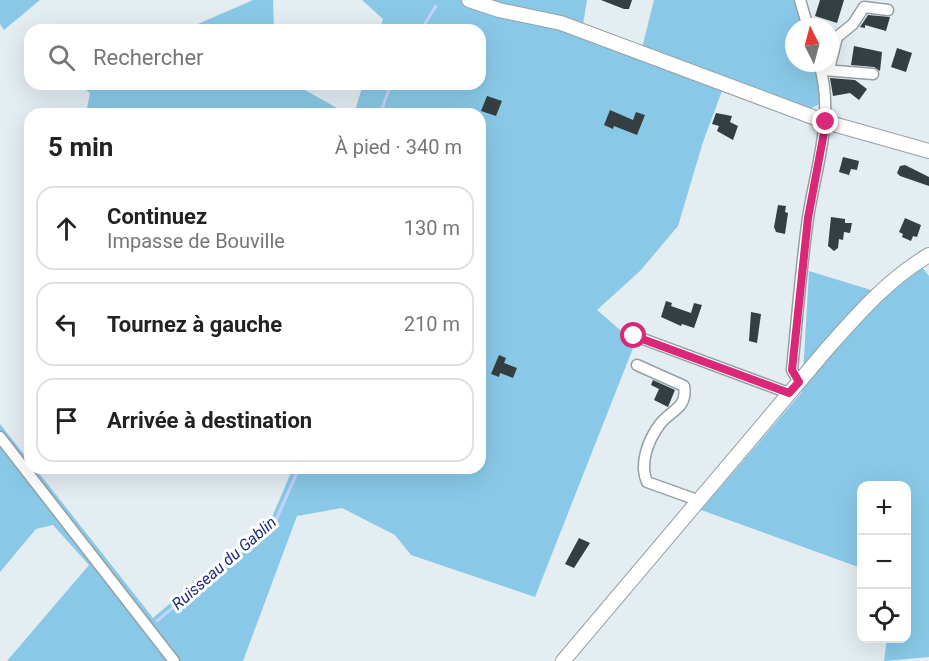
<!DOCTYPE html>
<html lang="fr">
<meta charset="utf-8">
<style>
body{margin:0;font-family:Roboto,sans-serif;background:#f2f2f2;color:#222}
.controls{position:absolute;right:18px;bottom:18px;display:grid;overflow:hidden;border-radius:12px;box-shadow:0 6px 24px #0002}
.controls button{width:54px;height:54px;display:grid;place-items:center;padding:0;border:0;border-bottom:2px solid #e0e0e0;background:#fff;color:#222;font:30px sans-serif}
.compass{position:absolute;left:785px;top:18px;width:54px;height:54px;border-radius:50%;background:#fff;box-shadow:0 6px 24px #0002;rotate:354deg}
.stop{position:absolute;width:18px;height:18px;margin:-14px;border:4px solid #db2777;border-radius:50%;background:#fff}
.stop.end{background:#db2777;border-color:#fff;box-shadow:0 2px 6px #0008}
.list{margin:0;padding:0;list-style:none}
h2{display:flex;justify-content:space-between;align-items:center;height:78px;margin:0;padding:0 24px;font-size:26px}
h2 small{font-size:20px;font-weight:400;color:#767676}
.list li{display:grid;grid-template-columns:39px 1fr auto;gap:18px;align-items:center;box-sizing:border-box;height:84px;margin:0 12px 12px;padding:0 12px;border:2px solid #e0e0e0;border-radius:18px}
.list b{display:block;font-size:22px;white-space:nowrap}
.list p{margin:0;font-size:20px;white-space:nowrap;color:#767676}
.list em{font-size:20px;font-style:normal;color:#767676}
.icon{flex:none;width:33px;height:33px;fill:none;stroke:currentColor;stroke-width:2;stroke-linecap:round;stroke-linejoin:round}
.map{position:relative;flex:none;width:929px;height:661px;overflow:hidden}
.search{position:absolute;background:#fff;box-shadow:0 6px 24px #0002;left:24px;top:24px;width:462px;height:66px;display:flex;align-items:center;gap:15px;box-sizing:border-box;padding:0 21px;border-radius:18px;color:#767676;font-size:22px}
.panel{position:absolute;background:#fff;box-shadow:0 6px 24px #0002;left:24px;top:108px;width:462px;height:366px;border-radius:18px}
.map>svg:first-child{display:block}
</style>
<div class="map">
<svg width="929" height="661" viewBox="0 0 929 661">
<rect width="100%" height="100%" fill="#e3edf2"/>
<g fill="#89c9e7">
<polygon points="0,0 40,0 4,30 0,24"/>
<polygon points="253,0 273,0 274,30 184,30"/>
<polygon points="362,0 587,0 583,24 642,48 654,0 795,0 803,27 794,27 794,63 813,63 821,94 818,105 809,109 726,80 703,142 678,226 640,271 597,310 635,343 535,597 411,555 395,535 342,508 297,516 243,661 7,661 89,565 53,525 36,529 0,572 0,424 30,462 30,468 35,468 153,618 272,517 293,468 480,468 480,114 354,114 363,84 480,84 480,30 380,30 383,19"/>
<polygon points="78,84 294,84 348,114 86,114 90,93"/>
<polygon points="916,260 929,276 929,657 884,661 887,639 906,638 906,486 862,486 861,568 701,510 802,392 809,271 884,294"/>
</g>
<g fill="none" stroke-linecap="round" stroke-linejoin="round">
<g stroke="#c4d3fc" stroke-width="3">
<polyline points="421,30 436,6"/>
<polyline points="380,114 391,84"/>
<polyline points="157,621 276,520 299,468"/>
</g>
</g>
<g fill="#353f41">
<polygon points="601,0 632,0 629,9 624,9"/>
<polygon points="820,0 844,0 837,23 815,16"/>
<polygon points="868,15 890,17 886,31 865,25 865,28 860,27"/>
<polygon points="854,46 882,52 880,71 874,67 851,65"/>
<polygon points="897,48 912,53 906,72 891,67"/>
<polygon points="830,78 855,80 867,89 859,100 850,93 833,96"/>
<polygon points="487,96 502,101 496,116 481,111"/>
<polygon points="610,110 633,120 636,112 645,115 637,135 614,126 613,129 604,125"/>
<polygon points="716,113 732,116 730,122 738,126 733,140 717,131 719,126 712,124"/>
<polygon points="843,157 859,161 857,170 851,169 849,175 839,172"/>
<polygon points="905,165 929,177 929,186 900,176 897,173 900,166"/>
<polygon points="778,205 786,206 785,212 788,213 785,234 776,232 774,227"/>
<polygon points="831,217 845,219 845,223 852,223 850,233 844,232 843,240 839,239 838,248 834,251 828,246"/>
<polygon points="905,218 921,225 917,237 913,236 911,241 902,237 903,234 899,232"/>
<polygon points="666,301 672,303 671,306 691,313 694,303 702,305 694,328 682,324 681,326 661,317"/>
<polygon points="751,312 761,314 757,343 749,341"/>
<polygon points="499,355 506,358 504,363 517,368 513,378 500,373 499,377 491,374"/>
<polygon points="653,380 675,390 668,407 654,400 659,389 651,385"/>
<polygon points="579,538 590,543 574,568 565,564"/>
</g>
<g fill="none" stroke-linecap="round" stroke-linejoin="round">
<g stroke="#96a0a4" stroke-width="13">
<g id="street">
<polyline points="800,0 808,27"/>
<polyline points="829,69 837,37 853,24 864,7 888,10"/>
<polyline points="824,70 873,74"/>
<polyline points="635,336 789,393"/>
<path d="M637,365L684,386C688,408 671,410 660,424C648,440 639,464 647,482L700,501"/>
<path d="M799,382L792,370C797,319 801,268 808,218C816,166 835,116 819,63"/>
<polyline points="0,437 174,661"/>
</g>
</g>
<g stroke="#96a0a4" stroke-width="16">
<g id="secondary">
<polyline points="469,0 499,10 561,23 826,122 929,151"/>
<path d="M563,661L826,350C857,315 888,279 929,255"/>
</g>
</g>
<use href="#street" stroke="#fff" stroke-width="10"/>
<use href="#secondary" stroke="#fff" stroke-width="14"/>
</g>
<g fill="none" stroke-linecap="round" stroke-linejoin="round">
<polyline stroke="#db2777" stroke-width="8" points="634,336 789,393 799,382 792,370 808,218 826,122"/>
</g>
<g text-anchor="middle" dominant-baseline="central" stroke-width="6" stroke-linejoin="round" paint-order="stroke">
<g font-size="16" font-style="italic" fill="#1e2e78" stroke="#fff">
<text transform="translate(224 563) rotate(-41)">Ruisseau du Gablin</text>
</g>
</g>
</svg>
<div class="controls">
<button>+</button>
<button>−</button>
<button><svg class="icon" aria-label="locate" viewBox="0 0 24 24"><circle cx="12" cy="12" r="6"/><path d="M12 2v4M12 18v4M2 12h4M18 12h4"/></svg></button>
</div>
<svg class="compass" viewBox="-18 -18 36 36"><path d="M0-13l5 13h-10z" fill="#e53935"/><path d="M0 13l5-13h-10z" fill="#767676"/></svg>
<div class="stop" style="left:634px;top:336px"></div>
<div class="stop end" style="left:826px;top:122px"></div>
<div class="search"><svg class="icon" aria-label="search" viewBox="0 0 24 24"><circle cx="10" cy="10" r="6"/><path d="M15 15l6 6"/></svg>Rechercher</div>
<section class="panel">
<h2>5 min<small>À pied · 340 m</small></h2>
<ul class="list">
<li><svg class="icon" aria-label="ahead" viewBox="0 0 24 24"><path d="M12 20V5M6 11l6-6 6 6"/></svg><div><b>Continuez</b><p>Impasse de Bouville</p></div><em>130 m</em></li>
<li><svg class="icon" aria-label="left" viewBox="0 0 24 24"><path d="M17 20v-9H6M10 6l-5 5 5 5"/></svg><div><b>Tournez à gauche</b></div><em>210 m</em></li>
<li><svg class="icon" aria-label="arrive" viewBox="0 0 24 24"><path d="M6 21V4h12l-3 4 3 4H6"/></svg><div><b>Arrivée à destination</b></div></li>
</ul>
</section>
</div>
